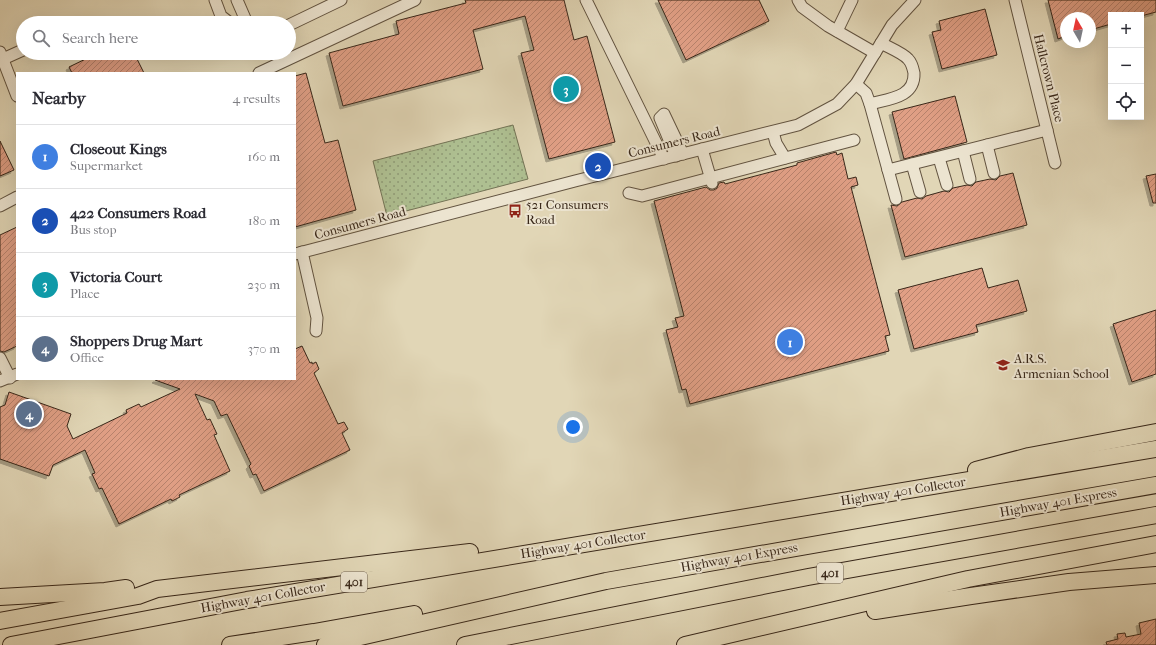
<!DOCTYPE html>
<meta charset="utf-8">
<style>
body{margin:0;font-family:"IM FELL French Canon",serif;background:#f2f2f3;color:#2b2b33}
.controls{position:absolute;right:12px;top:12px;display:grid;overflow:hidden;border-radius:0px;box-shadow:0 4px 16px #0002}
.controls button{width:36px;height:36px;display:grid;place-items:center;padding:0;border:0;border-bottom:1px solid #e1e1e2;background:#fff;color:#2b2b33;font:20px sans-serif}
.compass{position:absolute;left:1060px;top:12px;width:36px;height:36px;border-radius:50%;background:#fff;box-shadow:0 4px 16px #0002;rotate:351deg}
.you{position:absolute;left:573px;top:427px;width:14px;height:14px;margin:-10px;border:3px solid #fff;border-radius:50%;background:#1a73e8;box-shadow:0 0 0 6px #1a73e833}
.badge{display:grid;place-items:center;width:26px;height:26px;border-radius:50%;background:#8f2418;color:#fff;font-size:13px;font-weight:700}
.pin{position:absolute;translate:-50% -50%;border:2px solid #fff;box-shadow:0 1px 4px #0006}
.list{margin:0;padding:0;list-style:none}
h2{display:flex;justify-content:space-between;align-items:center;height:52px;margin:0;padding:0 16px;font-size:17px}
h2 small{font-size:13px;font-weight:400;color:#7c7c81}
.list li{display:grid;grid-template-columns:26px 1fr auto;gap:12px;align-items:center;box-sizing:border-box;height:64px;padding:0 16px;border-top:1px solid #e1e1e2}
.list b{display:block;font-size:15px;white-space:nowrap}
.list p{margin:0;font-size:13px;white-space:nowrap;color:#7c7c81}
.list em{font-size:13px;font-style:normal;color:#7c7c81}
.icon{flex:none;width:22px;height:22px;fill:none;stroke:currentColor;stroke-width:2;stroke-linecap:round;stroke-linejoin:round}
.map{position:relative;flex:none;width:1156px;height:645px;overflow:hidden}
.search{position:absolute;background:#fff;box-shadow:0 4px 16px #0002;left:16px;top:16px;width:280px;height:44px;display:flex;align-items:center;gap:10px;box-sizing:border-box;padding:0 14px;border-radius:22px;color:#7c7c81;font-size:15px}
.panel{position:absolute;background:#fff;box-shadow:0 4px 16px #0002;left:16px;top:72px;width:280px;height:308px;border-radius:0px}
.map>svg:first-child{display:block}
</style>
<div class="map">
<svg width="1156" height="645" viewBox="0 0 1156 645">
<defs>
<pattern id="green-dots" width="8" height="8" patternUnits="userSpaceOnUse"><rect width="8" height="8" fill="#aebf91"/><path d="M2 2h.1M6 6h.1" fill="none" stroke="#8f9b76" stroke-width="1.8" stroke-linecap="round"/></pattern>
<pattern id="building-hatch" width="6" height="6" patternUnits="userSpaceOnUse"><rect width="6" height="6" fill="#e09f85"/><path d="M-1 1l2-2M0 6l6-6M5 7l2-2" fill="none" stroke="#b7826c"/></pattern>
<filter id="shadow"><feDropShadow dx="-3" dy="3" stdDeviation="0" flood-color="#0004"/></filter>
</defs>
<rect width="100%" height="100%" fill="#e1d6b6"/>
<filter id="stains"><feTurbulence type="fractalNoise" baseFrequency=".005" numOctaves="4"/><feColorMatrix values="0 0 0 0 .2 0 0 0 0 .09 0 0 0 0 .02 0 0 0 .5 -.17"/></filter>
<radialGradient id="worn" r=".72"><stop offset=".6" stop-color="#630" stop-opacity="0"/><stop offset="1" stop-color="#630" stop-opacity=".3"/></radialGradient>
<polygon fill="url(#green-dots)" stroke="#737355" points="513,125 528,179 387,216 373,161"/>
<g fill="url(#building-hatch)" stroke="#382719" filter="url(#shadow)">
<polygon points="465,0 564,0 574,40 587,36 615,142 549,159 521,53 534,50 525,16 473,30 483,69 343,106 329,53 399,34 396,21 466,3"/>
<polygon points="658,0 759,0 769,21 686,60"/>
<polygon points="1048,0 1156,0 1156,12 1141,16 1141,15 1111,15 1111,24 1090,30 1090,18 1066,18 1066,36 1058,39"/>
<polygon points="985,9 997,55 942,69 932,32 941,30 939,21"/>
<polygon points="98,53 134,53 144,73 72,73 69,67"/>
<polygon points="306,73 325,143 338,140 356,210 295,227 295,76"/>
<polygon points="955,96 967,142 904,159 892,112"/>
<polygon points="0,141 14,170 0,176"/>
<polygon points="836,152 837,155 842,153 848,179 856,177 858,185 851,187 890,335 885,336 889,351 690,404 686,389 682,390 666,330 678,327 675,318 684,316 654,201 706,187 710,190 714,190 717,188 719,183 724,182 725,184 797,165 797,163"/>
<polygon points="1013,173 1027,225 905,257 891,205 897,206 902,202 917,198 922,199 926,196 944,191 949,192 953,188 967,185 972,186 976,182 990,179 996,180 1000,176"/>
<polygon points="1156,174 1156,203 1153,203 1146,176"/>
<polygon points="17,227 17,346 4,352 0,351 0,235"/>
<polygon points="982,268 988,288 1018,280 1027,311 976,325 978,332 914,349 898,290"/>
<polygon points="1156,310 1156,374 1132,382 1113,324"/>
<polygon points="302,346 310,363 312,362 312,364 316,362 319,369 314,373 338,424 344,422 348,429 342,433 350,450 264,491 256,474 253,475 249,466 251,464 227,414 221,416 214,401 195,394 207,420 210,419 217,434 214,435 230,471 179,495 180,497 172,501 171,499 119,524 102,488 99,489 92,474 95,473 85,450 53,465 49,476 0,459 0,407 5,405 9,392 71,414 67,426 73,439 127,413 126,410 139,404 141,407 180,389 155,380 156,379 295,379 295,349"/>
<polygon points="1156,619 1156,645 1107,645 1106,642 1118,639 1117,634 1125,633 1126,637 1141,634 1139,623"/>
</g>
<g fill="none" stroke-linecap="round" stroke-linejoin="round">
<g stroke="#625340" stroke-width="13">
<g id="minor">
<polyline points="215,0 221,16 230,23"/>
<polyline points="237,0 247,23"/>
<polyline points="586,0 664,159"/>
<polyline points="798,0 802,7 828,26 875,53"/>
<polyline points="1015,0 1055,163"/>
<polyline points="289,25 341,0"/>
<polyline points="837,31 852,0"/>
<polyline points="0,52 17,96"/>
<polyline points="3,59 23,50"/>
<polyline points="259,73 415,0"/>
<polyline points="856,84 866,93 870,104 896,199"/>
<path d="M870,104C888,99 915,98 914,73C913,68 912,63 908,59C903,53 888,47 881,43"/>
<polyline points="773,132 776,143 785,158"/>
<polyline points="987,145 994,173"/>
<polyline points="702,149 712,183"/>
<polyline points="963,151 970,179"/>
<polyline points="676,156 660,118 664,114 683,154"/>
<polyline points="939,158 947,185"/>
<polyline points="912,164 920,192"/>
<polyline points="888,170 1047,130"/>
<polyline points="629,193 642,196 854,140"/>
<polyline points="0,206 17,197"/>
<polyline points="302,252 317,318 316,331"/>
<polyline points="295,254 575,181 798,125 837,104 856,84 892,25 915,0"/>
<polyline points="0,358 10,378"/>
<polyline points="0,381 17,374"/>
</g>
</g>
<g stroke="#382719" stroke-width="18">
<g id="highway">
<polyline points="976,470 1029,456 1156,432"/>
<polyline points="0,597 105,591 126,588"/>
<polyline points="875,611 971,596 1069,582 1156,575"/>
<polyline points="0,621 138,596 157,589 470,552"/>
<polyline points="11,645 247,600 1156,449"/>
<polyline points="230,645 314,632 414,614"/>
<polyline points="325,645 606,581 1156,485"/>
<polyline points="465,645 808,577 1156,515"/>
<polyline points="685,645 968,579 1156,544"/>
</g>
</g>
<use href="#minor" stroke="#ece4d0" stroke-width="11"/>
<use href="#highway" stroke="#e1d6b6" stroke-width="16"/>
</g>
<defs>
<g id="bus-bare" transform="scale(1.08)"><path d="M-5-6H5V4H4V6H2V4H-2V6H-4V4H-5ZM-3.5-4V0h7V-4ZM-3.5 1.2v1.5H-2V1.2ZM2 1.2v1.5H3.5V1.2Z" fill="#8f2418" stroke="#ece4d0" stroke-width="2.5" paint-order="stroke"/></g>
<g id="school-bare" transform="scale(1.08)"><path d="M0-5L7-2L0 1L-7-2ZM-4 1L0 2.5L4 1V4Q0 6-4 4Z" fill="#8f2418" stroke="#ece4d0" stroke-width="2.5" paint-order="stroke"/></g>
</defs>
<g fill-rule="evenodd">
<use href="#bus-bare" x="515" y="211"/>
<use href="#school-bare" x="1003" y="365"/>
</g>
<g text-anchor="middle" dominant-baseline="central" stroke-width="4" stroke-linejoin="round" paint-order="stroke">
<g fill="#ece4d0" stroke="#6e6050" stroke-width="1">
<rect x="817" y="563" width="26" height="20" rx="3"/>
<rect x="341" y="572" width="26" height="20" rx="3"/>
</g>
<g font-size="12" font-weight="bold" fill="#382719">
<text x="830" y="573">401</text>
<text x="354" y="582">401</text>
</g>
<g font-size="13" fill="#382719" stroke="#ece4d0">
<text transform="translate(1049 78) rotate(76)">Hallcrown Place</text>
<text transform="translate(674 142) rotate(-14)">Consumers Road</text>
<text transform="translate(360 223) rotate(-15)">Consumers Road</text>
<text transform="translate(903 491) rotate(-9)">Highway 401 Collector</text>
<text transform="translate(1058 502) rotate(-10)">Highway 401 Express</text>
<text transform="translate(583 544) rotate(-9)">Highway 401 Collector</text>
<text transform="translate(739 557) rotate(-10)">Highway 401 Express</text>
<text transform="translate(263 597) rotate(-10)">Highway 401 Collector</text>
</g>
<g font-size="13" fill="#382719" stroke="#ece4d0" text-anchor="start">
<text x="526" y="204">521 Consumers<tspan x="526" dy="15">Road</tspan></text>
<text x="1014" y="358">A.R.S.<tspan x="1014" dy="15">Armenian School</tspan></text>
</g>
</g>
<rect width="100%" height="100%" filter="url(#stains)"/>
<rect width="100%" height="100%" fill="url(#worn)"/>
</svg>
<div class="controls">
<button>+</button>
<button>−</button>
<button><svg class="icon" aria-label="locate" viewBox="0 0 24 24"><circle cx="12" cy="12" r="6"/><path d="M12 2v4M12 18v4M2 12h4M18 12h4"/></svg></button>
</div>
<svg class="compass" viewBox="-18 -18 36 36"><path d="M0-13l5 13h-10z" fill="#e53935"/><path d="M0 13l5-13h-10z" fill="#7c7c81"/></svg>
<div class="you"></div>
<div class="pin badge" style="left:790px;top:342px;background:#3f7fe0">1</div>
<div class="pin badge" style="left:598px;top:166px;background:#1a4fb4">2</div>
<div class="pin badge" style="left:566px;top:89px;background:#0f9aa8">3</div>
<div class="pin badge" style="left:29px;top:414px;background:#5c6f8a">4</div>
<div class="search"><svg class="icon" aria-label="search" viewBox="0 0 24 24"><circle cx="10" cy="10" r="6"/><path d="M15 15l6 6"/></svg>Search here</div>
<section class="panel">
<h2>Nearby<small>4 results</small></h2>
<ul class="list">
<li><span class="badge" style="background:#3f7fe0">1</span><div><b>Closeout Kings</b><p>Supermarket</p></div><em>160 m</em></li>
<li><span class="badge" style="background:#1a4fb4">2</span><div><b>422 Consumers Road</b><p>Bus stop</p></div><em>180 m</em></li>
<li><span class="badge" style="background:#0f9aa8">3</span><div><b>Victoria Court</b><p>Place</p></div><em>230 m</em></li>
<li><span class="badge" style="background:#5c6f8a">4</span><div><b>Shoppers Drug Mart</b><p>Office</p></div><em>370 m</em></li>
</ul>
</section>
</div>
